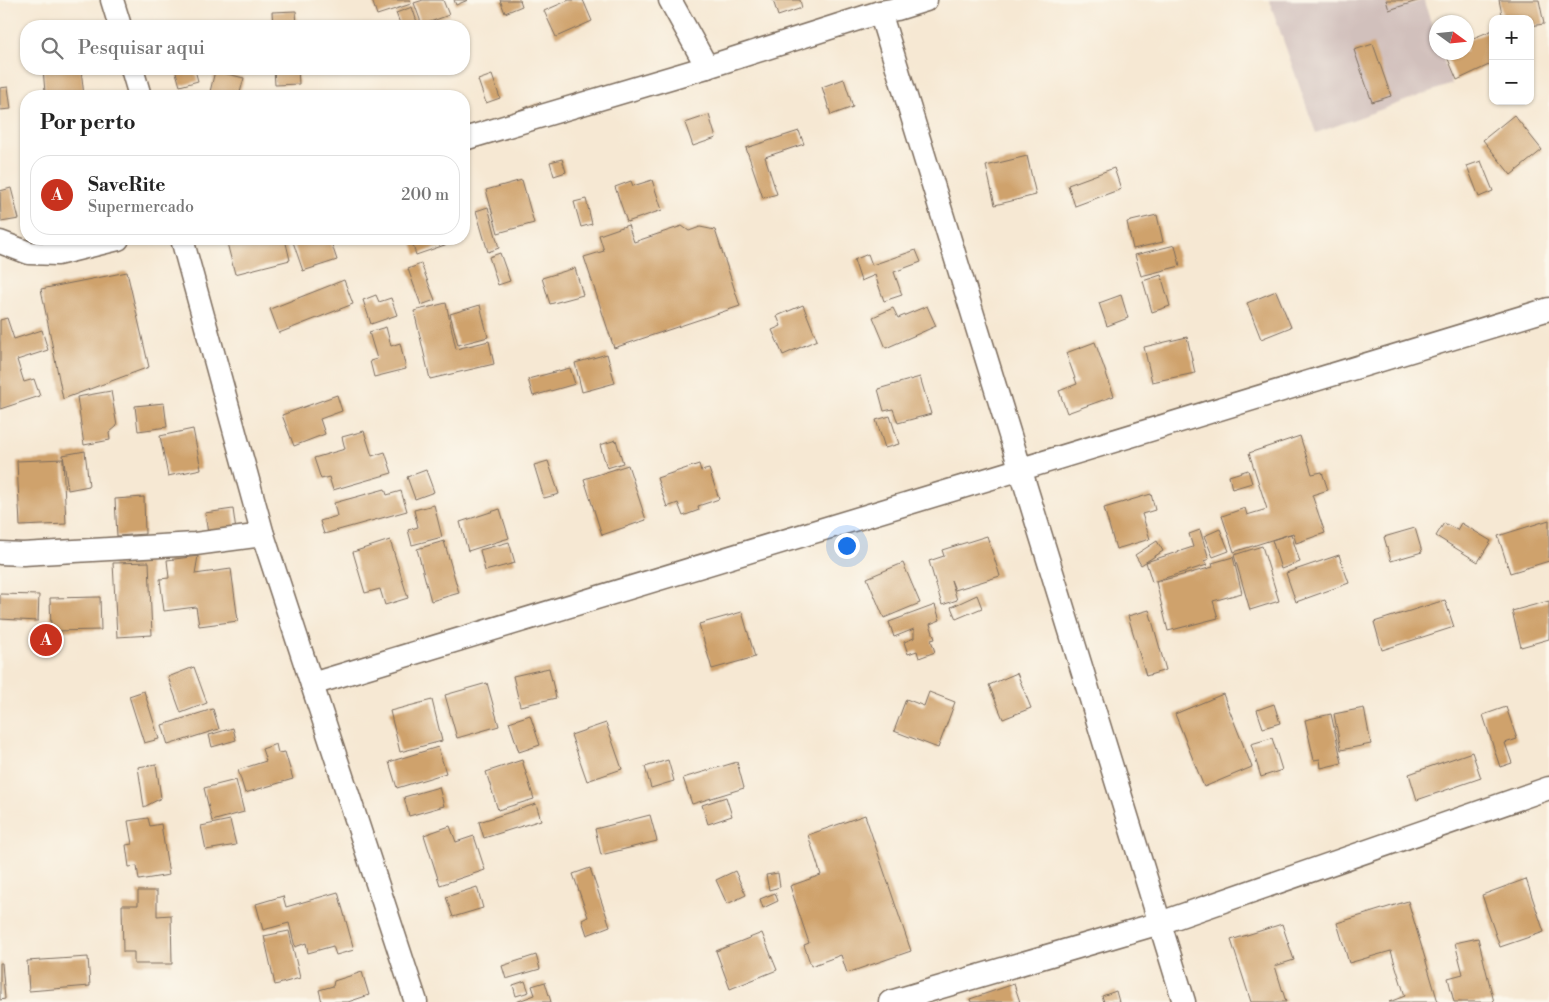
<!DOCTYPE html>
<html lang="pt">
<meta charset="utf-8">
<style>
body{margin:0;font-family:"Libre Bodoni",serif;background:#f2f2f2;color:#222}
.controls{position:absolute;right:15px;top:15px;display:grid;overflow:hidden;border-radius:10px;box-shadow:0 1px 4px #0004}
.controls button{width:45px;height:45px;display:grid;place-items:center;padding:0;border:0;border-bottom:1px solid #e0e0e0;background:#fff;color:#222;font:25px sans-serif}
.compass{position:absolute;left:1429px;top:15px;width:45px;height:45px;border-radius:50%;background:#fff;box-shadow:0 1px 4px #0004;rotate:105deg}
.you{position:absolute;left:846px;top:545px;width:18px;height:18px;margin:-12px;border:4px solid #fff;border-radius:50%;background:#1a73e8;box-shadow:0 0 0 8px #1a73e833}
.badge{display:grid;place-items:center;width:32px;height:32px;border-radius:50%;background:#c8321e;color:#fff;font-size:16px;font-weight:700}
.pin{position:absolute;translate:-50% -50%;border:2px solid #fff;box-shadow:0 1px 5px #0006}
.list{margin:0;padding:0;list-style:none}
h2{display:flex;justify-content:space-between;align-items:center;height:65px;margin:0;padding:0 20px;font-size:21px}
h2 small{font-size:16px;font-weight:400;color:#767676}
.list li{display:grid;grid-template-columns:32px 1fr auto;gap:15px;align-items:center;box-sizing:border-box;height:80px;margin:0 10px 10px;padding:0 10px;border:1px solid #e0e0e0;border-radius:20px}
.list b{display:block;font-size:19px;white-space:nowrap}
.list p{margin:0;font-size:16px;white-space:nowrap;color:#767676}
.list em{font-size:16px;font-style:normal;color:#767676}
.icon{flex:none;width:28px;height:28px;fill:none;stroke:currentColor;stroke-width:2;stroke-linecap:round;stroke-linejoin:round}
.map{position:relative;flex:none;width:1549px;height:1002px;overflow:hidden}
.search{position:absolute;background:#fff;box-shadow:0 1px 4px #0004;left:20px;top:20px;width:450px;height:55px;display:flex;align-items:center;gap:12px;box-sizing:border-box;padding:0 18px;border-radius:20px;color:#767676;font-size:19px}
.panel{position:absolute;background:#fff;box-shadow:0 1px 4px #0004;left:20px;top:90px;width:450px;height:155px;border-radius:20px}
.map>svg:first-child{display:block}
</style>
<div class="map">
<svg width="1549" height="1002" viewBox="0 0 1549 1002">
<rect width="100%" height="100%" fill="#fbf7ec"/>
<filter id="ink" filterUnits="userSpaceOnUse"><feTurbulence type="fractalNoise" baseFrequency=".02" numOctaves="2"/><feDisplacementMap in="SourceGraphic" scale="10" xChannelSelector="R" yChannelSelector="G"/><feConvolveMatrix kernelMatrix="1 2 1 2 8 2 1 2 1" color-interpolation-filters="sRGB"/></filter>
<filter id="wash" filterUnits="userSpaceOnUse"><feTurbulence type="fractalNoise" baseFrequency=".0096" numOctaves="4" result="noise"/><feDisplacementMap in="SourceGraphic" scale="20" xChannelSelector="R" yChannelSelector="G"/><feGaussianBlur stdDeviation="1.12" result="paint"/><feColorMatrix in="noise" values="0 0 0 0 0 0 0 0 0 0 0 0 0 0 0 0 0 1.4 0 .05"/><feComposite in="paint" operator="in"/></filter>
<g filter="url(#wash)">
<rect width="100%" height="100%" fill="#f6e8d3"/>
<polygon fill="#d1c0bc" points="1269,0 1386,0 1390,10 1424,0 1436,38 1436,52 1441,53 1452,84 1316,133"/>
<g id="blocks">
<g fill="#cfa26c">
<polygon points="372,0 410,0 411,4 377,15"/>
<polygon points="423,0 443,0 449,15 422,25 414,3"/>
<polygon points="454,0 468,0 456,5"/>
<polygon points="500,0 520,0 522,6 505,13"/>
<polygon points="569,0 583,0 592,21 556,37 544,11"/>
<polygon points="773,0 800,0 802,8 778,16"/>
<polygon points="1386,0 1420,0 1389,10"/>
<polygon points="1499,0 1539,0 1544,24 1530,26 1530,19 1503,19"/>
<polygon points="412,7 417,22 401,26 396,13"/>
<polygon points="296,11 297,26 273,26 272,12"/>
<polygon points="1493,30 1493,63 1457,80 1445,52 1466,52 1466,41"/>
<polygon points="1373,44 1391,96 1372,102 1354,50"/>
<polygon points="43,69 81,69 84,96 35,96 34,93 45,92"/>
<polygon points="175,69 199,69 195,70 198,81 180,86"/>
<polygon points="274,69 298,69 299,84 275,85"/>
<polygon points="215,71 244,78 239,96 209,96"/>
<polygon points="492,75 500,98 486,103 478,80"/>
<polygon points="844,79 853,107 831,115 822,87"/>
<polygon points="8,87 11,109 0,110 0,88"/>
<polygon points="198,93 199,96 187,96"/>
<polygon points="540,102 544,111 522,119 519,110"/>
<polygon points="709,115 716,138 693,146 685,123"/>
<polygon points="1514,115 1542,150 1511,175 1483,140"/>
<polygon points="799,131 804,144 765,157 777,194 763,198 746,148"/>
<polygon points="1027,156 1036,195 995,205 986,166"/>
<polygon points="562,159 566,172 554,176 550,162"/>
<polygon points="1481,161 1493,191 1479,197 1467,166"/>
<polygon points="1114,168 1121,189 1075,206 1068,185"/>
<polygon points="522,180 534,223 498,233 486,190"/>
<polygon points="652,180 662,210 627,222 615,187 631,181 633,186"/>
<polygon points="11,188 19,219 1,222 0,191"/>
<polygon points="586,199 592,224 581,227 574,202"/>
<polygon points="488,207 499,248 488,252 476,211"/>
<polygon points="1157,215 1163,242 1133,249 1127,222"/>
<polygon points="628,225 634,242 682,226 689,231 700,227 715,230 740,306 614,348 584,257 604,251 599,235"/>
<polygon points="226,239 285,239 290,260 235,274"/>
<polygon points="292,239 330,239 337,260 303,271"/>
<polygon points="411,239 462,239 416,255"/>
<polygon points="1175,245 1180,266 1141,276 1135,255"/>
<polygon points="916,250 921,262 894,272 902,295 884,301 875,275 861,281 854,260 868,254 872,265"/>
<polygon points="500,253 510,281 498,285 489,257"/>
<polygon points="421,264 435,300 421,305 408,269"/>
<polygon points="575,268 583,295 550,304 542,278"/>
<polygon points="127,272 149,367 63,399 41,289"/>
<polygon points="1161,275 1170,306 1152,312 1143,281"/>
<polygon points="344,280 353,304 279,333 270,309"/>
<polygon points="1276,291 1291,327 1261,339 1247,303"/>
<polygon points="376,295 379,302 391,298 397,315 371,324 363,300"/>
<polygon points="1121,295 1128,318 1107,326 1099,303"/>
<polygon points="446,303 456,349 489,341 494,364 430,379 414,311"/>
<polygon points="480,305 488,337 458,345 450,314"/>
<polygon points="803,305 817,340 783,355 772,330 781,326 777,316"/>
<polygon points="927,306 936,326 886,348 873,317 893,308 898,318"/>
<polygon points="7,318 14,339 42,330 48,350 17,360 24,382 34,379 40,396 0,409 0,320"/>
<polygon points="386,327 391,346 400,343 406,369 374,377 370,361 377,359 369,332"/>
<polygon points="1187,337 1195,373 1152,382 1144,347"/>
<polygon points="1095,342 1114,396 1067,413 1059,391 1077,384 1066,353"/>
<polygon points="607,354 615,383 582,392 575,363"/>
<polygon points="570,368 575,384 533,396 528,379"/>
<polygon points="920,377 931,414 898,423 893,409 884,411 878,389"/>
<polygon points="111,391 117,426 109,433 110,440 84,445 77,397"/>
<polygon points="337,395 342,411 320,419 325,434 294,446 282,415"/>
<polygon points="164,403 167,427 138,431 135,406"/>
<polygon points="890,416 899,444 885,448 876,420"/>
<polygon points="193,429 201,469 168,476 160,436"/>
<polygon points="364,431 372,456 385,452 392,473 333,490 329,477 321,479 314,458 345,449 342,437"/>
<polygon points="1300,436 1312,474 1322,472 1328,490 1312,495 1325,533 1296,543 1293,533 1234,552 1222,516 1245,508 1247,515 1267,509 1249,453"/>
<polygon points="616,440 623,463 607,468 600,445"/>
<polygon points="85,451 89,486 68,490 63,455"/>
<polygon points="63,459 66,524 20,526 17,461"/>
<polygon points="548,461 559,494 544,498 534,465"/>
<polygon points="699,464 701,471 709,469 719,499 698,506 699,510 683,516 678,503 667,507 657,478"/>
<polygon points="628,465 646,520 602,535 584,479"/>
<polygon points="426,470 434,492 415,499 407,477"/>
<polygon points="1248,470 1252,483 1232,489 1229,476"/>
<polygon points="385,489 387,495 401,491 407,511 324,534 320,521 337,516 334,503"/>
<polygon points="1151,494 1155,510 1142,514 1150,539 1116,549 1104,508"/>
<polygon points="144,497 145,534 117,536 115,499"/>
<polygon points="434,505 442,537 412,545 408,530 418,527 414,510"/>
<polygon points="233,509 236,531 208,534 205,513"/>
<polygon points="500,509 509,538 468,551 460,522"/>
<polygon points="1549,520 1549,561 1510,573 1498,536"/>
<polygon points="1444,523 1457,530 1461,523 1491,541 1478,562 1436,536"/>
<polygon points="1415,528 1422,552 1391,561 1384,537"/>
<polygon points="1220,529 1229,551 1213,557 1204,536"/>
<polygon points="1200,530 1209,559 1204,561 1207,565 1152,582 1146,562 1193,547 1189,534"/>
<polygon points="1291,534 1300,562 1281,569 1272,540"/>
<polygon points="987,536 1000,576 955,590 951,580 957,600 942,605 929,561 944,556 942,550"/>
<polygon points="390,540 408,598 385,605 380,589 365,593 353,552"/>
<polygon points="444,541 459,593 431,601 417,549"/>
<polygon points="1157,541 1163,551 1141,565 1135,555"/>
<polygon points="509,542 515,563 485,571 480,550"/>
<polygon points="1262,546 1279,601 1250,610 1234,555"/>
<polygon points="1339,555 1349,583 1296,602 1286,573"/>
<polygon points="198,556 195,574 231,569 238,621 199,626 196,607 164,611 160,579 169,578 167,560"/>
<polygon points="1233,557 1242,593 1213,601 1218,618 1168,631 1156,582 1213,567 1212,563"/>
<polygon points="149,562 152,635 117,637 113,563"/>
<polygon points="903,563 920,603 884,618 867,578"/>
<polygon points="0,594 39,595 38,621 0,619"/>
<polygon points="977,595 982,608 956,619 951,607"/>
<polygon points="100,597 101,630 51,631 50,598"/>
<polygon points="1445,600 1454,627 1382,650 1374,622"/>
<polygon points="1549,601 1549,639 1521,647 1512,611"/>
<polygon points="935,605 940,620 930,624 935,639 931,640 935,652 919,658 917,651 908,654 904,642 914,638 914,629 894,637 889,622"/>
<polygon points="1149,610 1166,670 1146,676 1128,616"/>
<polygon points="742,612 755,657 712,669 699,624"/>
<polygon points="194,667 207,703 181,713 168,677"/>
<polygon points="549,668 556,698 520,706 513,676"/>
<polygon points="1017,673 1031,708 1003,719 989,685"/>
<polygon points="487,683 499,726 457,738 445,695"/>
<polygon points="144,691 159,739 144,743 129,696"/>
<polygon points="929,692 955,702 938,748 894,731 906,699 924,706"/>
<polygon points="1223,694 1252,767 1204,787 1175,714"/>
<polygon points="432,700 442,741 400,752 390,711"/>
<polygon points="1274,704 1280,723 1263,728 1257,710"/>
<polygon points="1506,707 1517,739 1505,743 1512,763 1500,767 1483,715"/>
<polygon points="1364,708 1371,744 1341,750 1334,714"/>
<polygon points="213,709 219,729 168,745 162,725"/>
<polygon points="1331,714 1342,763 1321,768 1320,759 1314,760 1305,720"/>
<polygon points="530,715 540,745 519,752 509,722"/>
<polygon points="606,723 622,769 587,781 571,735"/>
<polygon points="233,728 236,740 212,747 209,735"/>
<polygon points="1272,738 1282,770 1261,777 1251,744"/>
<polygon points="276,744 278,753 285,752 293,779 245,793 238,770 266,761 262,749"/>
<polygon points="438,747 446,773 397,788 389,762"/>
<polygon points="1472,752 1481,778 1417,800 1409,774"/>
<polygon points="522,760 534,799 498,810 486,772"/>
<polygon points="668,760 674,781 651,788 645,767"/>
<polygon points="737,762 744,788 692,804 683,778"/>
<polygon points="156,764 161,798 144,807 138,767"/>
<polygon points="236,780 244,812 212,821 204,788"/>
<polygon points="439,787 444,806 409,816 404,797"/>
<polygon points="726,797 732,816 708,824 702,805"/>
<polygon points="536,804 541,820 484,838 479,822"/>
<polygon points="650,815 657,841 601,855 595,829"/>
<polygon points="865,815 911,951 847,973 841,955 811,966 804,945 809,943 790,886 821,875 808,835"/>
<polygon points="148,818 150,826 161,824 169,875 139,880 137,866 129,867 126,845 132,844 128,821"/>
<polygon points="230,820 236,845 206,850 201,826"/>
<polygon points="450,826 456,842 474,836 485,870 440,885 424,835"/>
<polygon points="590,868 610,926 587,935 582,920 588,917 573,874"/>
<polygon points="735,871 746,895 727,904 716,880"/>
<polygon points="778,873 780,887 769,890 766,875"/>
<polygon points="1526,879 1544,932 1500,947 1482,895"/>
<polygon points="477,887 483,908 453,917 446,897"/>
<polygon points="138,891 157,891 157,916 171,915 172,964 134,964 134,952 123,952 122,905 138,905"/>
<polygon points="338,892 354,950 336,955 333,946 308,953 306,943 295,947 289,923 263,930 256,904 283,896 286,907"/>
<polygon points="775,893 778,901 763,908 760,899"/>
<polygon points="1408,901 1438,1002 1389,1002 1405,996 1391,951 1349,963 1337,923"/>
<polygon points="1282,924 1294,960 1275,966 1286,1002 1251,1002 1231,940"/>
<polygon points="289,931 300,978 275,985 264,936"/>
<polygon points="762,933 777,970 730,989 716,951"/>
<polygon points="1478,938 1494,1002 1454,1002 1448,978 1463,974 1455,943"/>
<polygon points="536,955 540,969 506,979 502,966"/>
<polygon points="88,957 90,986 29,991 27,961"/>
<polygon points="0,963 2,963 5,999 0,1000"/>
<polygon points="362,972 369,995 348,1002 322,1002 319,990 333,986 334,981"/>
<polygon points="525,981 529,992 516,996 513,985"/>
<polygon points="545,982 551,1002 516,1002 535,995 532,986"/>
<polygon points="1014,984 1020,1002 971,1002 970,999"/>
<polygon points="1116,991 1119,1002 1104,1002 1102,996"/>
</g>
</g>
</g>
<g filter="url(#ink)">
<use href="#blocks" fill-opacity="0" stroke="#7c6c5d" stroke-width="1"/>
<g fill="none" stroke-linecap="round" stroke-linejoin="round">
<g stroke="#7c6c5d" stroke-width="25">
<g id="minor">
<polyline points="112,0 120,26"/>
<polyline points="670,0 707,67"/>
<polyline points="880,12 1184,1002"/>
<polyline points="132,69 140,96"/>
<polyline points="464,139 707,67 880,12 897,9 926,0"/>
<polyline points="182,239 263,535 416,1002"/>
<polyline points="0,242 29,253 57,254 118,239"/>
<polyline points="0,553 23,554 195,544 263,535"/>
<polyline points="312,684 1549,309"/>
<polyline points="890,1002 1160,923 1549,788"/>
</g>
</g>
<use href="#minor" stroke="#fff" stroke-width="22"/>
</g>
</g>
</svg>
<div class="controls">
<button>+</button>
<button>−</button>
</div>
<svg class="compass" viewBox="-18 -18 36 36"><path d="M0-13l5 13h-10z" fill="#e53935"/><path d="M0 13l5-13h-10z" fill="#767676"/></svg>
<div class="you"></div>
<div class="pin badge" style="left:46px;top:640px">A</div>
<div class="search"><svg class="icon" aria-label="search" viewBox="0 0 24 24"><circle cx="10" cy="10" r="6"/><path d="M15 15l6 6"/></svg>Pesquisar aqui</div>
<section class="panel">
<h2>Por perto<small></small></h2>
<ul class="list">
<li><span class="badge">A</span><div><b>SaveRite</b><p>Supermercado</p></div><em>200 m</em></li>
</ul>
</section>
</div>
